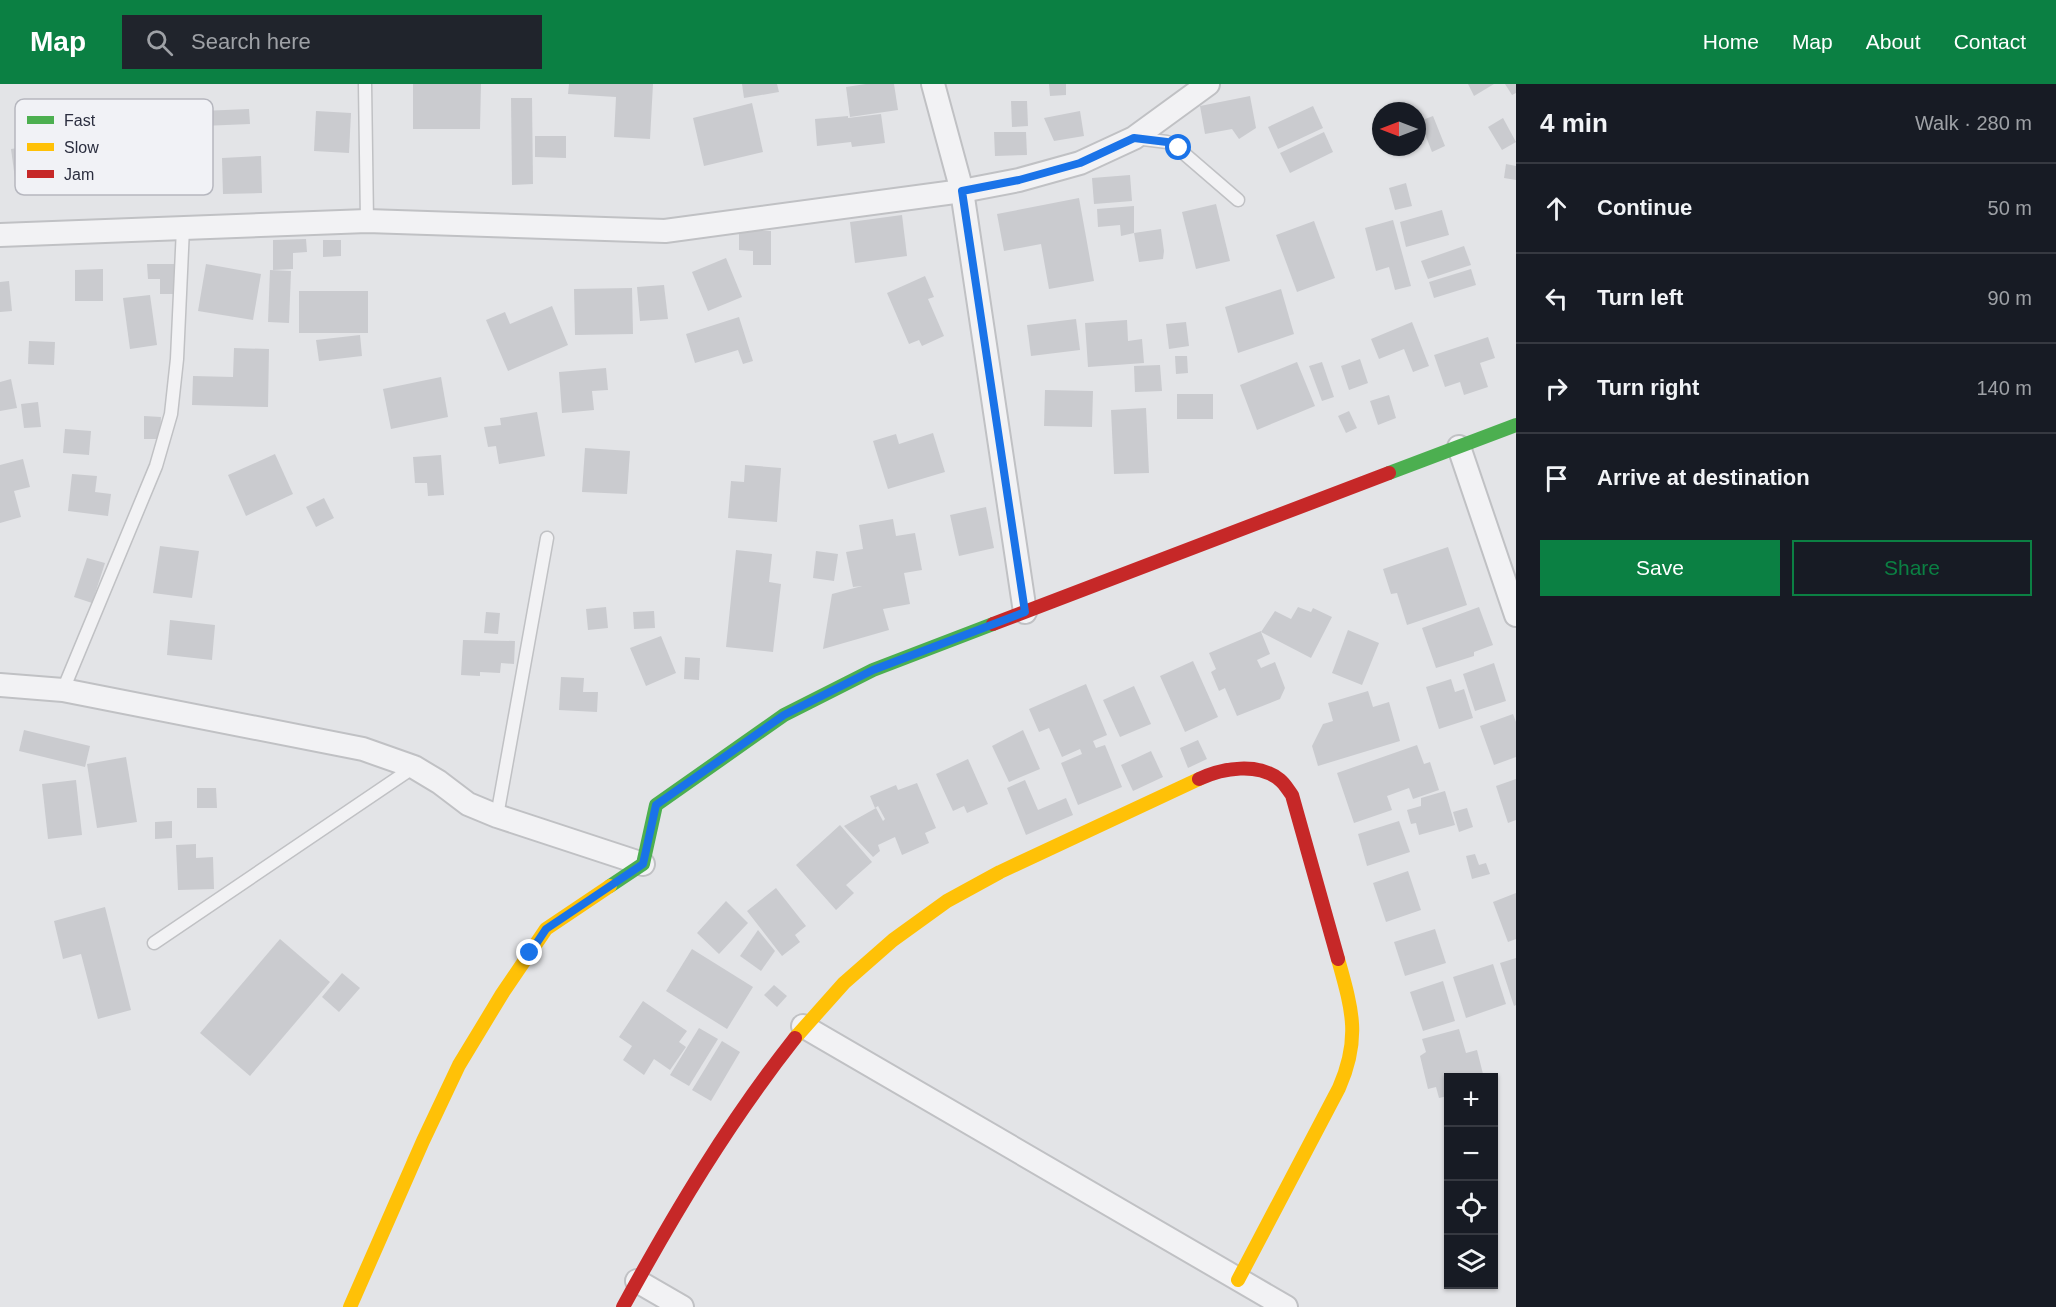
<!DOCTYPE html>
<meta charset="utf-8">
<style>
body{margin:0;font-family:Arial,sans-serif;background:#20242c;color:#f1f3f6}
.controls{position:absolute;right:18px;bottom:18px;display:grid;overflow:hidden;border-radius:0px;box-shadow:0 2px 4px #0004}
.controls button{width:54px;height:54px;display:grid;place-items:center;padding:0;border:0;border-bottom:2px solid #363941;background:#171b24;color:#f1f3f6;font:30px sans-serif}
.compass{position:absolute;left:1372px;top:18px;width:54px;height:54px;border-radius:50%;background:#171b24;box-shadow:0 2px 4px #0004;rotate:270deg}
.stop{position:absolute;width:18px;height:18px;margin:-14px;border:4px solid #1a73e8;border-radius:50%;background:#fff}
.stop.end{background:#1a73e8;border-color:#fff;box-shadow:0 2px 6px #0008}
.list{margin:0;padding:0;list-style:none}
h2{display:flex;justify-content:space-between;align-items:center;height:78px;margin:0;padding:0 24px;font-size:26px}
h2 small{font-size:20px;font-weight:400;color:#9ea1a6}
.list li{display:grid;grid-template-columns:39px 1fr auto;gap:18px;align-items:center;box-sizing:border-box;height:90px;padding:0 24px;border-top:2px solid #363941}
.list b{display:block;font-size:22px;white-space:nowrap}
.list em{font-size:20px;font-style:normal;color:#9ea1a6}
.actions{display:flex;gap:12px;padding:18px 24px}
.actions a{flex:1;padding:14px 0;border:2px solid #0b8043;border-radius:0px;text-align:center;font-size:21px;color:#0b8043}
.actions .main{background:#0b8043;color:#fff}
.icon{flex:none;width:33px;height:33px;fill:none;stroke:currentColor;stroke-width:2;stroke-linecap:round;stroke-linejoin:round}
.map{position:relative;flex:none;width:1516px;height:1223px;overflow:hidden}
header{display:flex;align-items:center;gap:36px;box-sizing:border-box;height:84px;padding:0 30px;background:#0b8043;color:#fff}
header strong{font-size:28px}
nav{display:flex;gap:33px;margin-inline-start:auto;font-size:21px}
.search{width:420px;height:54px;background:#20242c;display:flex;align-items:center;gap:15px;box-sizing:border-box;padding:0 21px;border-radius:0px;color:#9ea1a6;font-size:22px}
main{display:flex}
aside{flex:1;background:#171b24}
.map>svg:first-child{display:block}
</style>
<header>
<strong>Map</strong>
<div class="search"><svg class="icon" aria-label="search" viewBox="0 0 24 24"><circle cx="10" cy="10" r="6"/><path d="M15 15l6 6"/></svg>Search here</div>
<nav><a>Home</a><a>Map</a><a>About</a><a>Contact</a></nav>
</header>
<main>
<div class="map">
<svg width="1516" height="1223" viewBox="0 0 1516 1223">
<rect width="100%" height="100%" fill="#e3e4e7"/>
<g fill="#cacbcf">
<polygon points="413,0 481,0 480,45 413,45"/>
<polygon points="569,0 653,0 650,55 614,53 616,13 568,10"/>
<polygon points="742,0 777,0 779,8 744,14"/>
<polygon points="866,0 894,0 898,26 850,33 846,3"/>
<polygon points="1049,0 1066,0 1066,11 1050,12"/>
<polygon points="1468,0 1494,0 1474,12"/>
<polygon points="1505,0 1516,0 1516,9 1512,11"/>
<polygon points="1250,12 1256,44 1239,55 1232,45 1205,50 1200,22"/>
<polygon points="511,14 532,14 533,100 512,101"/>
<polygon points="1011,17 1027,17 1028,42 1012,43"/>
<polygon points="752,19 763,68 704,82 693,34"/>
<polygon points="1313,22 1323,44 1278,65 1268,43"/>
<polygon points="249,25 250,40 202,42 201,27"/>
<polygon points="316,27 351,29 349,69 314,67"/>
<polygon points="1080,27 1084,52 1054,57 1044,34"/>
<polygon points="881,30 885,59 852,63 851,58 817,62 815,35 848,32 848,34"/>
<polygon points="1433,32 1445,62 1432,68 1420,37"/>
<polygon points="1503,34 1516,58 1502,66 1488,43"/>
<polygon points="994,48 1026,48 1027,71 995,72"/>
<polygon points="1324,48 1333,68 1290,89 1280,69"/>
<polygon points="535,52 566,52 566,74 535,73"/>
<polygon points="71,56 76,93 16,102 11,65"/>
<polygon points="261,72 262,109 223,110 222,74"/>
<polygon points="1506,80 1516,82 1516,96 1504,94"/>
<polygon points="1130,91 1132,117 1094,120 1092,94"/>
<polygon points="1406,99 1412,122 1395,126 1389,104"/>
<polygon points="1079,114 1094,197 1049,205 1041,160 1004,167 997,130"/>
<polygon points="1216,120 1230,177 1196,185 1182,128"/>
<polygon points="1134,122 1134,149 1161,145 1164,167 1163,175 1139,178 1134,149 1121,152 1120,141 1098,143 1097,125"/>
<polygon points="1442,126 1449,151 1406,163 1400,138"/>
<polygon points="902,131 907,172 855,179 850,138"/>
<polygon points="1393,136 1411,202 1395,206 1389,183 1376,187 1365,144"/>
<polygon points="1314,137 1335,194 1297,208 1276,151"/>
<polygon points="739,147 771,147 771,181 753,181 753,167 739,166"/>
<polygon points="306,155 307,168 293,169 293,185 273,186 273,156"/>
<polygon points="323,156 341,156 341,172 323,173"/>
<polygon points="1464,162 1471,181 1428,195 1421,177"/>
<polygon points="726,174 742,213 708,227 692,188"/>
<polygon points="147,180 175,180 176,210 160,210 160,195 148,195"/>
<polygon points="206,180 261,190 253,236 198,227"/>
<polygon points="103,185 103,217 75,217 75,186"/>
<polygon points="1471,185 1476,201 1434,214 1429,198"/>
<polygon points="270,186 291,187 289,239 268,238"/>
<polygon points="925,192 934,213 928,215 944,252 922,262 919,256 909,260 887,209"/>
<polygon points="9,197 12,227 0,228 0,198"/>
<polygon points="664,201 668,235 640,237 637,203"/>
<polygon points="632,204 633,250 575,251 574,205"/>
<polygon points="1281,205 1294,250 1238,269 1225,223"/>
<rect x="299" y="207" width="69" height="42"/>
<polygon points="150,211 157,261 130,265 123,214"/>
<polygon points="552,222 568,261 508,287 486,236 505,228 510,240"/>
<polygon points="739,233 753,277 743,280 738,266 695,279 686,250"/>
<polygon points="1076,235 1080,266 1031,272 1027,241"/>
<polygon points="1127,236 1128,257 1142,255 1144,279 1088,283 1085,239"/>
<polygon points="1186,238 1189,262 1169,265 1166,240"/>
<polygon points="1412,238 1429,282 1413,288 1404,265 1379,275 1371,255"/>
<polygon points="360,251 362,272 319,277 316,256"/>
<polygon points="1488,253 1495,274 1480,279 1488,303 1464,311 1460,298 1445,303 1434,271"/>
<polygon points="29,257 55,258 54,281 28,280"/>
<polygon points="234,264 269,265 268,323 192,321 193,292 233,293"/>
<polygon points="1175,272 1187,272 1188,289 1176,290"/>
<polygon points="1360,275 1368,299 1349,306 1341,282"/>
<polygon points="1297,278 1315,322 1257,346 1240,301"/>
<polygon points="1322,278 1334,313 1322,317 1309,282"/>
<polygon points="1160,281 1162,307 1135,308 1134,282"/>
<polygon points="606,284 608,306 592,307 594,326 562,329 559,288"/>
<polygon points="441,293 448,333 391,345 383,305"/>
<polygon points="11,295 17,324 0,327 0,298"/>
<polygon points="1045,306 1093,307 1092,343 1044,342"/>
<rect x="1177" y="310" width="36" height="25"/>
<polygon points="1389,311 1396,334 1378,341 1370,317"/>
<polygon points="38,318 41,343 24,344 21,320"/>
<polygon points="1146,324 1149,389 1114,390 1111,326"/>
<polygon points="1349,327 1357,344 1346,349 1338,332"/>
<polygon points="537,328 545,372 499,380 496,362 488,363 484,343 501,341 500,334"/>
<polygon points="144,332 161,333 160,355 144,355"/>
<polygon points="65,345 91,347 89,371 63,369"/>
<polygon points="933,349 945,388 888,405 873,357 896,350 899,360"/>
<polygon points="585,364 630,367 627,410 582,408"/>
<polygon points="275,370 293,410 246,432 228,391"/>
<polygon points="441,371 444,411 428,412 427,399 415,399 413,373"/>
<polygon points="23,375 30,403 14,407 21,433 0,439 0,381"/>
<polygon points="745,381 781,384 777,438 728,434 731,397 744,398"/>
<polygon points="72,390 97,392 95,408 111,410 108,432 68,427"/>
<polygon points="324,414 334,434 316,443 306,423"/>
<polygon points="986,423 994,464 959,472 950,431"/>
<polygon points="893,435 896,452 915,449 922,486 904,489 910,520 883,525 889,546 823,565 832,510 862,502 853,503 846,468 863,465 859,441"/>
<polygon points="160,462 199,467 192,514 153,509"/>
<polygon points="1448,463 1467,521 1407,541 1397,509 1391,510 1383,485"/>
<polygon points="736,466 772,470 769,498 781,500 773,568 726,563"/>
<polygon points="816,467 838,470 834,497 813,494"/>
<polygon points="87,474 105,479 92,519 74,513"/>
<polygon points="606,523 608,544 588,546 586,525"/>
<polygon points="1298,523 1311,528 1313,524 1332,533 1311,574 1261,548 1270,570 1257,576 1261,584 1275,578 1285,604 1280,615 1237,632 1225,604 1219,607 1211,588 1216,585 1209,569 1261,547 1261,548 1275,527 1291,535"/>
<polygon points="1479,523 1493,561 1474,568 1474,572 1436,584 1422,544"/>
<polygon points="654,527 655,544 634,545 633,528"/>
<polygon points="486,528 500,529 498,550 484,549"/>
<polygon points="170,536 215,541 212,576 167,571"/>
<polygon points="1348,546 1379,559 1362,601 1332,589"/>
<polygon points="661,552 676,589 646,602 630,564"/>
<polygon points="463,556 515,557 514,580 501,579 500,589 480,588 480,592 461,591"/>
<polygon points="685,573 700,574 699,596 684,595"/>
<polygon points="1193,577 1218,633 1185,648 1160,592"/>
<polygon points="1494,579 1506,617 1475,627 1463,590"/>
<polygon points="561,593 584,594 583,608 598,608 597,628 559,626"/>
<polygon points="1451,595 1455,608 1464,605 1473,634 1439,645 1426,603"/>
<polygon points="1086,600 1107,651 1093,657 1096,664 1105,661 1122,703 1078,721 1061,679 1082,670 1080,665 1062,673 1049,644 1039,648 1029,625"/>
<polygon points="1134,602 1151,640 1120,653 1103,616"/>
<polygon points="1368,607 1373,623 1389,618 1400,657 1318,682 1312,662 1323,640 1333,637 1328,619"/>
<polygon points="1513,630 1516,638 1516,673 1494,681 1480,642"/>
<polygon points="24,646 90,662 85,683 19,667"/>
<polygon points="1023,646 1040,685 1009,698 992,662"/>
<polygon points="1198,656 1207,675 1188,684 1180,664"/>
<polygon points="1417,661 1424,680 1430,678 1439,706 1413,715 1409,704 1387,712 1392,726 1354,739 1337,689"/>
<polygon points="1151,667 1163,693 1133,707 1121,681"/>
<polygon points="126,673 137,738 97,744 87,680"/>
<polygon points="968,675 988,720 967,729 964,722 953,727 936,690"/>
<polygon points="1516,695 1516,736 1508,739 1496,702"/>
<polygon points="76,696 82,751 48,755 42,700"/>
<polygon points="1025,696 1038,726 1066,714 1073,731 1026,751 1007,704"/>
<polygon points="917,699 936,744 925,749 929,759 902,771 895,753 878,761 880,767 873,773 844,742 876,724 883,737 885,735 878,722 875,724 870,712 896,701 898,706"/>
<polygon points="197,704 216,704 217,724 197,724"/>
<polygon points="1445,707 1455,741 1419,751 1416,739 1411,740 1407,726 1421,722 1421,714"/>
<polygon points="1467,724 1473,743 1459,748 1453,728"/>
<polygon points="172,737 172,754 155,755 155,738"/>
<polygon points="1399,737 1410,768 1367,782 1358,750"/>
<polygon points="840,741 872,778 846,801 854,809 836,826 796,781"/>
<polygon points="196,760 196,774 213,773 214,805 178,806 176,761"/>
<polygon points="1475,770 1479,781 1486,779 1490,790 1472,795 1466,772"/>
<polygon points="1408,787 1421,826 1386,838 1373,799"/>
<polygon points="776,804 806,842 795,851 800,858 782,872 747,827"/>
<polygon points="1516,809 1516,855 1508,858 1493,818"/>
<polygon points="726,817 748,839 719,870 697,849"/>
<polygon points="105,823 131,926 98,935 81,870 63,875 54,837"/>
<polygon points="1435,845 1446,879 1405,892 1394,858"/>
<polygon points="758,846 775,867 761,887 740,872"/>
<polygon points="280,855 330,898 250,992 200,949"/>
<polygon points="692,865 753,903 727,945 666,907"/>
<polygon points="1516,874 1516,921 1514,922 1500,879"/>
<polygon points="1493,880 1506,920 1466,934 1453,893"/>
<polygon points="342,889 360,904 339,928 322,913"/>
<polygon points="1443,897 1455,937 1423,947 1410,908"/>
<polygon points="774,901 787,912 777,923 764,911"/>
<polygon points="643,917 687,947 679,958 686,963 670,986 654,975 644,991 623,976 632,962 619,953"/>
<polygon points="699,944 718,955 689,1002 670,991"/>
<polygon points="1459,945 1466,969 1477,966 1484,994 1448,994 1448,1012 1439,1014 1436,1003 1428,1005 1420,972 1426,968 1422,955"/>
<polygon points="722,957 740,968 711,1017 692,1006"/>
</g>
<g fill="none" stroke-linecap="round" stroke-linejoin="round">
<g stroke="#c0c1c4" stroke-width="15">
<g id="lane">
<polyline points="365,0 367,137"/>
<polyline points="1135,54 1167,58 1173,60 1238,116"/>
<polyline points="63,606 156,382 171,330 177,275 183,144"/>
<polyline points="497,732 547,454"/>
<polyline points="154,859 414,683"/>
</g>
</g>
<g stroke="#c0c1c4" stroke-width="26">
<g id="street">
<polyline points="933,0 962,107 1025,528"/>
<polyline points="0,151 367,137 665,147 962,107 1019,96 1080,79 1134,54 1208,0"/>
<polyline points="1459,363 1516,531"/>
<polyline points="0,601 63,606 363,665 414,683 439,698 468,720 497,732 643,780"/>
<polyline points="803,942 1286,1223"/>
<polyline points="637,1197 682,1223"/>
</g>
</g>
<use href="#lane" stroke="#f2f2f4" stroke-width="12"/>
<use href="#street" stroke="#f2f2f4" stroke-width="22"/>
<g stroke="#4caf50" stroke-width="14">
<polyline points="1389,389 1516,341"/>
<polyline points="610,802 643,780 656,721 784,631 873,586 993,540"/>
</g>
<g stroke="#ffc107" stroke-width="14">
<polyline points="795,954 844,899 893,856 947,817 1000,788 1199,695"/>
<path d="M1238,1196L1339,1004C1361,954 1352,925 1338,875"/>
<polyline points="350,1223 423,1057 459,981 502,910 546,845 610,802"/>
</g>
<g stroke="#c62828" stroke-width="14">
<polyline points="993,540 1389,389"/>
<path d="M1199,695C1223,684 1258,678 1280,696C1285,700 1288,706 1292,711L1338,875"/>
<path d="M623,1223C675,1128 728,1039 795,954"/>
</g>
</g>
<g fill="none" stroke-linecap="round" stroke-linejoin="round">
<polyline stroke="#1a73e8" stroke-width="8" points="530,869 546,845 643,780 656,721 784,631 873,586 1025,528 962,107 1019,96 1080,79 1134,54 1167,58 1179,64"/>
</g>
<rect x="15" y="15" width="198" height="96" rx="9" fill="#f1f2f6" stroke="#b6b7bf" stroke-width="1.5"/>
<rect x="27" y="32" width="27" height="8" fill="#4caf50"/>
<rect x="27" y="59" width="27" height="8" fill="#ffc107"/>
<rect x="27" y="86" width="27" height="8" fill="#c62828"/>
<g font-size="16" fill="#2b2e3f">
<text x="64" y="42">Fast</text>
<text x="64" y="69">Slow</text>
<text x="64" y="96">Jam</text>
</g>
</svg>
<div class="controls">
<button>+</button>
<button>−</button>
<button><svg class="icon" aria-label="locate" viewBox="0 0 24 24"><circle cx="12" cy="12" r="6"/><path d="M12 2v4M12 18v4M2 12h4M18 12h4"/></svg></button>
<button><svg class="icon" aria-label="layers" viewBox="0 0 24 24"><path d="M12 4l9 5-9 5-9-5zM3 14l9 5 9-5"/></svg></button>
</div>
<svg class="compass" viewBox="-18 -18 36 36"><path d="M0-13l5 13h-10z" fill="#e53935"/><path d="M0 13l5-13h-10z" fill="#9ea1a6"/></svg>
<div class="stop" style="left:1179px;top:64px"></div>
<div class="stop end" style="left:530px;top:869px"></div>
</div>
<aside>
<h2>4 min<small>Walk · 280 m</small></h2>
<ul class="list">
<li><svg class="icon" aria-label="ahead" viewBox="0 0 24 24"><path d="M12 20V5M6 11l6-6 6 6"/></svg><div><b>Continue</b></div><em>50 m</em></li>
<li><svg class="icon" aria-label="left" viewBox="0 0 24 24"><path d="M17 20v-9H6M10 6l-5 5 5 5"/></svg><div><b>Turn left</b></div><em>90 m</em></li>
<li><svg class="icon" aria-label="right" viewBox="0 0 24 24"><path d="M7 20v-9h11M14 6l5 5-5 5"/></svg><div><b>Turn right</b></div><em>140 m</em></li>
<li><svg class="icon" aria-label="arrive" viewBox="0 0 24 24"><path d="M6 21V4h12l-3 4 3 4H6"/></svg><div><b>Arrive at destination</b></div></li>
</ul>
<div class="actions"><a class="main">Save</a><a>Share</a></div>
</aside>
</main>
